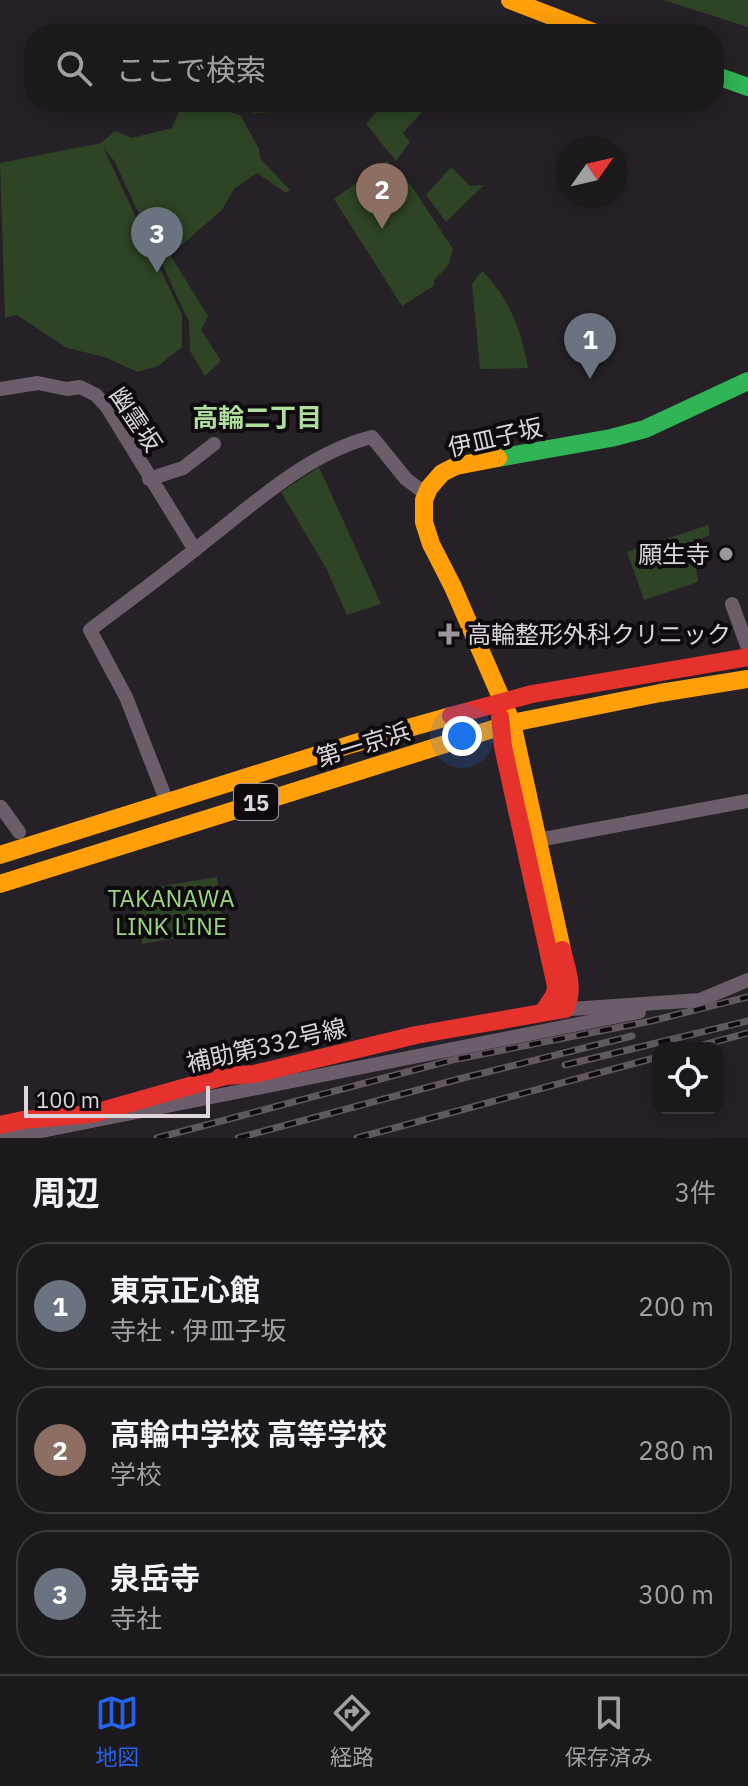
<!DOCTYPE html>
<html lang="ja">
<meta charset="utf-8">
<style>
body{margin:0;font-family:"IBM Plex Sans","Noto Sans JP",sans-serif;background:#292629;color:#f1f3f6}
.controls{position:absolute;right:24px;bottom:24px;display:grid;overflow:hidden;border-radius:16px;box-shadow:0 4px 20px #0003}
.controls button{width:72px;height:72px;display:grid;place-items:center;padding:0;border:0;border-bottom:2px solid #3a383b;background:#1c191c;color:#f1f3f6;font:40px sans-serif}
.compass{position:absolute;left:556px;top:136px;width:72px;height:72px;border-radius:50%;background:#1c191c;box-shadow:0 4px 20px #0003;rotate:56deg}
.scale{position:absolute;left:24px;bottom:20px;width:186px;box-sizing:border-box;padding-left:8px;border:4px solid #ddd5db;border-top:0;font-size:22px;line-height:28px;white-space:nowrap;color:#ddd5db;-webkit-text-stroke:6px #0f0a0e;paint-order:stroke}
.you{position:absolute;left:462px;top:736px;width:28px;height:28px;margin:-20px;border:6px solid #fff;border-radius:50%;background:#1a73e8;box-shadow:0 0 0 12px #1a73e833}
.badge{display:grid;place-items:center;width:52px;height:52px;border-radius:50%;background:#2563eb;color:#fff;font-size:26px;font-weight:700}
.pin{position:absolute;translate:-50% -66px;filter:drop-shadow(0 2px 4px #0008)}
.pin::after{content:'';position:absolute;top:42px;width:28px;height:24px;background:inherit;clip-path:polygon(0 0,100% 0,50% 100%)}
.list{margin:0;padding:0;list-style:none}
h2{display:flex;justify-content:space-between;align-items:center;height:104px;margin:0;padding:0 32px;font-size:34px}
h2 small{font-size:26px;font-weight:400;color:#a0a0a3}
.list li{display:grid;grid-template-columns:52px 1fr auto;gap:24px;align-items:center;box-sizing:border-box;height:128px;margin:0 16px 16px;padding:0 16px;border:2px solid #3a383b;border-radius:32px}
.list b{display:block;font-size:30px;white-space:nowrap}
.list p{margin:0;font-size:26px;white-space:nowrap;color:#a0a0a3}
.list em{font-size:26px;font-style:normal;color:#a0a0a3}
.icon{flex:none;width:44px;height:44px;fill:none;stroke:currentColor;stroke-width:2;stroke-linecap:round;stroke-linejoin:round}
.map{position:relative;flex:none;width:748px;height:1138px;overflow:hidden}
.search{position:absolute;background:#1c191c;box-shadow:0 4px 20px #0003;left:24px;right:24px;top:24px;height:88px;display:flex;align-items:center;gap:20px;box-sizing:border-box;padding:0 28px;border-radius:32px;color:#a0a0a3;font-size:30px}
.sheet{height:536px;background:#1c191c}
nav{display:flex;justify-content:space-around;align-items:center;box-sizing:border-box;height:112px;border-top:2px solid #3a383b;background:#1c191c;font-size:22px;color:#a0a0a3}
nav a{display:grid;justify-items:center;gap:4px}
nav .on{color:#2563eb}
.map>svg:first-child{display:block}
</style>
<div class="map">
<svg width="748" height="1138" viewBox="0 0 748 1138">
<rect width="100%" height="100%" fill="#262126"/>
<g fill="#2e4425">
<polygon points="663,0 748,0 748,27"/>
<polygon points="183,102 205,102 241,116 259,149 260,158 290,190 286,193 257,173 234,189 222,210 170,255 208,316 201,330 221,361 205,376 190,351 189,322 115,162 103,147 182,315 182,347 158,366 137,372 105,357 67,348 17,315 5,318 0,163 101,143 115,131 132,138 172,128"/>
<polygon points="253,102 341,102 339,105 296,111 253,113"/>
<polygon points="385,102 431,102 403,133 410,142 396,161 366,124"/>
<polygon points="387,161 410,184 453,249 448,266 433,281 435,285 402,306 334,199"/>
<polygon points="451,167 470,186 484,185 446,222 426,195"/>
<path d="M482,271C509,297 522,332 528,368L480,369L472,284Z"/>
<polygon points="319,467 381,604 347,615 326,568 281,492"/>
<polygon points="708,525 710,535 693,542 698,582 644,600 627,552"/>
<polygon points="217,877 224,930 142,944 133,891"/>
</g>
<g fill="none" stroke-linecap="round" stroke-linejoin="round">
<g stroke="#6b5d69" stroke-width="14">
<polyline points="0,389 38,383 67,389 80,387 96,395 107,407 195,550"/>
<polyline points="149,479 183,468 214,444"/>
<polyline points="732,604 748,648"/>
<path d="M167,802L126,697L90,630C127,602 165,574 202,544C254,504 307,453 372,437L406,479L426,494"/>
<polyline points="1,807 19,832"/>
<polyline points="536,830 538,840 748,801"/>
<polyline points="569,998 571,1009 700,1000 748,980"/>
<polyline points="6,1138 639,1012"/>
</g>
<g stroke="#30b455" stroke-width="18">
<polyline points="714,75 748,87"/>
<polyline points="498,458 611,438 645,429 748,381"/>
</g>
<g stroke="#ff9f0a" stroke-width="18">
<polyline points="510,0 598,34"/>
<polyline points="498,458 456,466 442,473 429,488 424,500 424,522 431,544 453,587 512,723 562,950"/>
<polyline points="0,855 352,744 451,716"/>
<polyline points="0,884 512,723 660,693 748,679"/>
</g>
<g stroke="#e5322d" stroke-width="18">
<polyline points="451,716 532,694 748,657"/>
<polyline points="500,717 503,747 556,986 555,994 544,1011"/>
<path d="M0,1125L23,1120L91,1114L225,1076L254,1074L416,1035L565,1009C575,990 567,970 562,950"/>
</g>
<g stroke="#625861" stroke-width="7">
<g id="rail">
<polyline points="692,1048 748,1033"/>
<polyline points="565,1065 748,1021"/>
<polyline points="157,1138 452,1060 651,1021 748,997"/>
<polyline points="238,1138 459,1079 632,1036"/>
<polyline points="357,1138 658,1057"/>
</g>
</g>
<use href="#rail" stroke="#0f0a0e" stroke-width="4" stroke-dasharray="12" stroke-linecap="butt"/>
</g>
<g fill="#9d969c" stroke="#0f0a0e" stroke-width="3">
<circle cx="726" cy="554" r="8"/>
<path d="M445 622h8v8h8v8h-8v8h-8v-8h-8v-8h8z"/>
</g>
<g text-anchor="middle" dominant-baseline="central" stroke-width="8" stroke-linejoin="round" paint-order="stroke">
<rect fill="#0f0a0e" stroke="#9f989e" stroke-width="2" x="234" y="784" width="44" height="36" rx="6"/>
<g font-size="22" font-weight="bold" fill="#ddd5db">
<text x="256" y="802">15</text>
</g>
<g font-size="24" fill="#ddd5db" stroke="#0f0a0e">
<text transform="translate(136 419) rotate(56)">幽霊坂</text>
<text transform="translate(495 437) rotate(-13)">伊皿子坂</text>
<text transform="translate(363 744) rotate(-17)">第一京浜</text>
<text transform="translate(266 1045) rotate(-13)">補助第332号線</text>
</g>
<g font-size="24" fill="#ddd5db" stroke="#0f0a0e" text-anchor="end">
<text x="710" y="554">願生寺</text>
<text x="467" y="634" text-anchor="start">高輪整形外科クリニック</text>
</g>
<g font-size="24" fill="#98d67f" stroke="#0f0a0e">
<text x="171" y="898">TAKANAWA<tspan x="171" dy="28">LINK LINE</tspan></text>
</g>
<g font-size="26" font-weight="bold" fill="#afde9d" stroke="#0f0a0e">
<text x="257" y="417">高輪二丁目</text>
</g>
</g>
</svg>
<div class="controls">
<button><svg class="icon" aria-label="locate" viewBox="0 0 24 24"><circle cx="12" cy="12" r="6"/><path d="M12 2v4M12 18v4M2 12h4M18 12h4"/></svg></button>
</div>
<svg class="compass" viewBox="-18 -18 36 36"><path d="M0-13l5 13h-10z" fill="#e53935"/><path d="M0 13l5-13h-10z" fill="#a0a0a3"/></svg>
<div class="scale">100 m</div>
<div class="you"></div>
<div class="pin badge" style="left:590px;top:379px;background:#6b7280">1</div>
<div class="pin badge" style="left:382px;top:229px;background:#8d6e63">2</div>
<div class="pin badge" style="left:157px;top:273px;background:#6b7280">3</div>
<div class="search"><svg class="icon" aria-label="search" viewBox="0 0 24 24"><circle cx="10" cy="10" r="6"/><path d="M15 15l6 6"/></svg>ここで検索</div>
</div>
<section class="sheet">
<h2>周辺<small>3件</small></h2>
<ul class="list">
<li><span class="badge" style="background:#6b7280">1</span><div><b>東京正心館</b><p>寺社 · 伊皿子坂</p></div><em>200 m</em></li>
<li><span class="badge" style="background:#8d6e63">2</span><div><b>高輪中学校 高等学校</b><p>学校</p></div><em>280 m</em></li>
<li><span class="badge" style="background:#6b7280">3</span><div><b>泉岳寺</b><p>寺社</p></div><em>300 m</em></li>
</ul>
</section>
<nav>
<a class="on"><svg class="icon" aria-label="map" viewBox="0 0 24 24"><path d="M3 6l6-2 6 2 6-2v14l-6 2-6-2-6 2zM9 4v14M15 6v14"/></svg>地図</a>
<a><svg class="icon" aria-label="directions" viewBox="0 0 24 24"><path d="M12 3l9 9-9 9-9-9zM9 14v-3h6M13 9l2 2-2 2"/></svg>経路</a>
<a><svg class="icon" aria-label="saved" viewBox="0 0 24 24"><path d="M7 4h10v16l-5-4-5 4z"/></svg>保存済み</a>
</nav>
